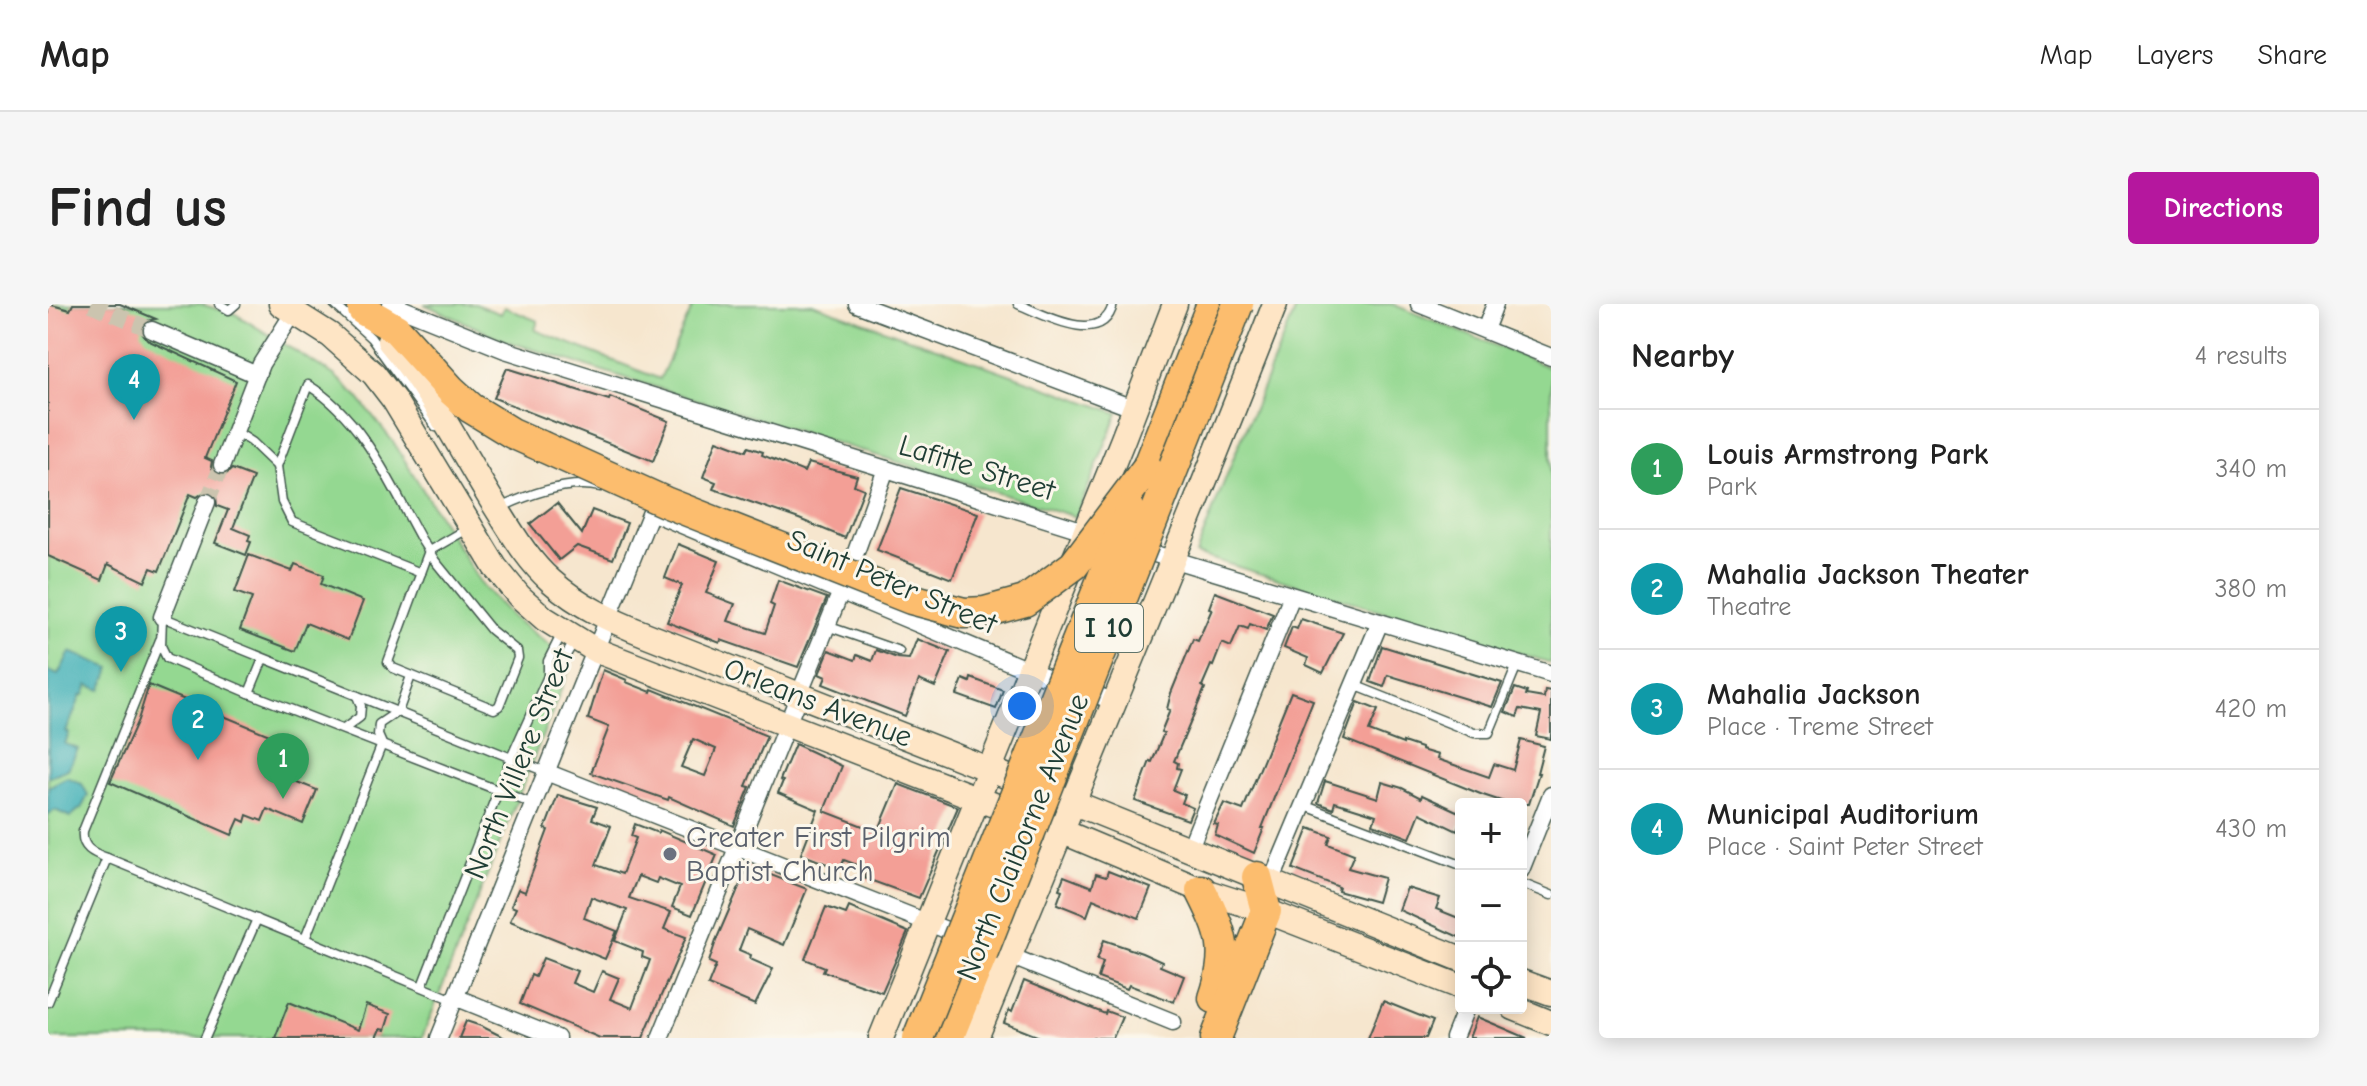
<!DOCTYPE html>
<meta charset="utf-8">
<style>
body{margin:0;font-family:"Comic Neue",sans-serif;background:#f6f6f6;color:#222}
.controls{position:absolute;right:24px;bottom:24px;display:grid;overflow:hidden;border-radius:8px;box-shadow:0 4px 20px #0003}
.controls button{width:72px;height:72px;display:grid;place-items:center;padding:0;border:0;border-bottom:2px solid #e0e0e0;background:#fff;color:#222;font:40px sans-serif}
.you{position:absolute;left:974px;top:402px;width:28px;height:28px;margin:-20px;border:6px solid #fff;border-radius:50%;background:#1a73e8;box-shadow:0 0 0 12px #1a73e833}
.badge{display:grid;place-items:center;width:52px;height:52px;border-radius:50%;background:#b5179e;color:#fff;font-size:26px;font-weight:700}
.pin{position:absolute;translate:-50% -66px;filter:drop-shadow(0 2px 4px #0008)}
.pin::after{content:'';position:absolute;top:42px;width:28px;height:24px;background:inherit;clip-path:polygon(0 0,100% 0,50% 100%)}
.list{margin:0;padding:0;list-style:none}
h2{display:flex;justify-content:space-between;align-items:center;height:104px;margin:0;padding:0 32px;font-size:34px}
h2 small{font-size:26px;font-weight:400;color:#767676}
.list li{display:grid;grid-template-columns:52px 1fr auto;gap:24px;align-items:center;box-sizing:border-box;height:120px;padding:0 32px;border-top:2px solid #e0e0e0}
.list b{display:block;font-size:30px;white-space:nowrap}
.list p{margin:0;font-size:26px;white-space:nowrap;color:#767676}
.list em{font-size:26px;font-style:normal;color:#767676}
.icon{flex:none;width:44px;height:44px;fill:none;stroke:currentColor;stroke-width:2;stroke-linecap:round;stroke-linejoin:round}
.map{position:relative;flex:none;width:1503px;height:734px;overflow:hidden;border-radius:8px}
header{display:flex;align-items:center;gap:48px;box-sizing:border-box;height:112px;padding:0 40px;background:#fff;border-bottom:2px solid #e0e0e0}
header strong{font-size:38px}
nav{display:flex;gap:44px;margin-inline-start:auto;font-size:28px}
.intro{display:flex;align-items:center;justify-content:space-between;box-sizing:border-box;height:192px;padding:0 48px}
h1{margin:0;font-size:56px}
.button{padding:20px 36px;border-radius:8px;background:#b5179e;color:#fff;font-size:28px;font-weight:700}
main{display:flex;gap:48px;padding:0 48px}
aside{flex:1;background:#fff;border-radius:8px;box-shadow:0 4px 20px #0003}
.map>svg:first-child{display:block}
</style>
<header>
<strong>Map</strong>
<nav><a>Map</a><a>Layers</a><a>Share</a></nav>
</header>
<div class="intro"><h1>Find us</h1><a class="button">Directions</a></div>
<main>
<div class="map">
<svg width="1503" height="734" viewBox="0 0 1503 734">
<rect width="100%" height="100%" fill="#fbf7ec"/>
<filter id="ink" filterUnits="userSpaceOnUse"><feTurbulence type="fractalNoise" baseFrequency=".0125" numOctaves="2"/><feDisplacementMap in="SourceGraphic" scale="16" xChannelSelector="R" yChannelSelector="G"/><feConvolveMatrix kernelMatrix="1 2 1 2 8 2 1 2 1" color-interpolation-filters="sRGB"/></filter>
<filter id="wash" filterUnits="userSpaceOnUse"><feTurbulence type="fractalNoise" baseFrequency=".006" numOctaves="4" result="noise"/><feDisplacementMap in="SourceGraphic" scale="32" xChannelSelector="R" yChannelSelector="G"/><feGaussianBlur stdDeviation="1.8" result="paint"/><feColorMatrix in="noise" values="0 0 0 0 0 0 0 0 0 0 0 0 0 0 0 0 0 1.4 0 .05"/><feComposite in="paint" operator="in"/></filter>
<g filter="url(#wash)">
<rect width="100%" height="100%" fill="#f6e6ce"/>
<g fill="#94d891" stroke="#5a8a62" stroke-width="2">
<polygon points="0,0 152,0 187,10 286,71 309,92 346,139 433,280 464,313 524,358 374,734 0,734"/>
<polygon points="376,0 427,0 453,10 456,3 490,17 487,26 612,75 646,0 765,0 1070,109 1028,213 458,37"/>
<polygon points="1250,0 1344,0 1503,64 1503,359 1148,250 1187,150"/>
</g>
<g fill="#3fb0b7" stroke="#2f7676" stroke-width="2">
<polygon points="22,348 63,364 53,386 40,381 36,391 33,391 18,428 21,429 17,440 30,445 20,465 0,473 0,367 10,371"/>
<polygon points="19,473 34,480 40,491 34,503 22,513 7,506 0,511 0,483"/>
</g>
<g id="blocks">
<g fill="#f39f96" fill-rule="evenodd">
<polygon points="0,0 22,6 25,0 72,0 108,15 98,17 94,21 93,28 99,36 188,77 157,154 164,157 163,163 169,171 176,172 184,165 205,173 185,224 202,231 200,237 203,238 198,251 167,239 180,206 169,202 168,192 158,187 149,193 142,190 111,267 103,264 97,278 60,260 54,276 0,252"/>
<polygon points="459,64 561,96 562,93 621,117 605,157 446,94"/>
<polygon points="669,136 698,147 700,143 715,148 714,151 756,168 760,159 809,172 806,181 816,185 797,234 751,215 665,185 668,178 655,173"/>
<polygon points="853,184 930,209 904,275 829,246"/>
<polygon points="509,199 534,230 544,206 579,219 565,255 529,242 511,256 482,220"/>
<polygon points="630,240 671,257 658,289 687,300 680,317 717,329 726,302 722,300 730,276 779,294 750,363 673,336 672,339 619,318 634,281 617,274"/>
<polygon points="201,251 244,267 247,260 276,271 273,280 315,297 300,336 258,319 247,347 192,326 204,294 187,288"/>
<polygon points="1167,288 1225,310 1218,326 1202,320 1200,325 1192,322 1183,343 1174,339 1165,362 1163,361 1154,382 1157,384 1126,457 1130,459 1129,464 1133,465 1125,486 1137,491 1134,499 1145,504 1140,516 1087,497 1102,457 1104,458 1116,429 1113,428 1122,406 1119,405 1123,389 1145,335 1150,337 1164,305 1161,304"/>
<polygon points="1253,315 1295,329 1275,369 1258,361 1260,354 1236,344 1244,323 1249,325"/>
<polygon points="869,335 902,348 887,383 871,376 857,412 775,380 778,373 771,370 781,346 807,356 809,351 824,357 828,346 849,354 861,355"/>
<polygon points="1334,342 1454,379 1444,403 1340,371 1336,383 1322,378"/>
<path d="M555,366L579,376L578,378L603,388L604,385L719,432L698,482L702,483L686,522L621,493L620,496L543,469L561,423L540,415ZM645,435L668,445L657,472L633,463Z"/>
<polygon points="923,374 955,386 948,405 909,391 915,375 922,378"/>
<polygon points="101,381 224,432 216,451 239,461 234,472 269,486 255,520 219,505 214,517 199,511 197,518 191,515 184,531 62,478 90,416"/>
<polygon points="1467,384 1479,388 1478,391 1496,394 1497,386 1503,387 1503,435 1488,432 1493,409 1472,405 1469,413 1457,408"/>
<polygon points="1243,388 1265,396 1214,524 1216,524 1206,549 1167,531 1170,521 1166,520 1176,499 1195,506"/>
<polygon points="1310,398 1330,406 1321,427 1355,440 1355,438 1373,444 1373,446 1390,451 1389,455 1441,473 1446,460 1465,466 1473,436 1496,442 1489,469 1491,469 1481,500 1462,500 1435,491 1296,435"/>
<polygon points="747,440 794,462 776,507 830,528 850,480 910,503 871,594 816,574 820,565 796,556 792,565 753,550 770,506 730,489 735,477 732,476"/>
<polygon points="1277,477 1330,494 1334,478 1354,484 1373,494 1374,491 1413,509 1413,517 1409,527 1372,509 1362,534 1325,520 1328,511 1287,498 1285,505 1270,499"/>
<polygon points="510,491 549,503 544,515 563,522 548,561 574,570 588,534 583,532 587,520 610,529 611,526 669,551 644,611 624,603 632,583 610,574 608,579 590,572 581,594 623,608 616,625 638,633 595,734 552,734 472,700 483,671 487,673 495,654 529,667 524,679 545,688 554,667 571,674 562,695 584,704 602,656 594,653 595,648 567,637 579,606 543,593 536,614 569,627 557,655 462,617 468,604 463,602 470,585 477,588 500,526 497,525"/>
<polygon points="1261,524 1283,532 1280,540 1306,550 1300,564 1336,574 1329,598 1290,587 1291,583 1245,565"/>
<polygon points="700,562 759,585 736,641 699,625 691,646 703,651 702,655 725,665 707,701 660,681 668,661 661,658 669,634"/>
<polygon points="1060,567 1103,584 1091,614 1045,595 1039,612 1009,600 1014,586 1011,585 1016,572 1044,583 1048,570 1058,573"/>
<polygon points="1359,584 1392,594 1388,605 1413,615 1413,634 1351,606"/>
<polygon points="778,603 798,610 801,603 860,628 834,688 775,667 777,663 757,655"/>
<polygon points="1056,636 1094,649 1114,658 1112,662 1136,672 1126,698 1081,681 1079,685 1050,674 1055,658 1049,656"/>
<polygon points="976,677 1057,710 1058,707 1074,713 1065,734 994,734 956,719 961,706 964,708"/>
<polygon points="1335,697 1385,717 1378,734 1320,734"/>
<polygon points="241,698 310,726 318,701 342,710 337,726 332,725 328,734 227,734"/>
<polygon points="1429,713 1446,720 1479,734 1421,734"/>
<polygon points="418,717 433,722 457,734 411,734"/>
</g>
</g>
</g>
<g filter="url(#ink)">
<use href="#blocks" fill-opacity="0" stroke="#3f564b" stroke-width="2"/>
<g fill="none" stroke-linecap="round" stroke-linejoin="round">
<g stroke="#cbc4af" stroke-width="16" stroke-dasharray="16 8" stroke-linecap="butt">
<polyline points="43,0 104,26"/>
<polyline points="159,198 174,161"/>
</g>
<g stroke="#3f564b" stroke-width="11">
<g id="lane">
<polyline points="171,0 181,6 188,0"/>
<polyline points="286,0 323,34 388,123"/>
<path d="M970,0C994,10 1055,44 1065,0"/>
<path d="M187,127L204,138L229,162L260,81C315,114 343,181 373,235L387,257L443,326L469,347L470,354L451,402L446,405L345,364L340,358L381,247L421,224"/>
<polyline points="229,162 234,198 244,218 373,269"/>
<path d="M454,203C482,190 521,176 552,183"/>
<polyline points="779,322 851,347"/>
<polyline points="500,372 512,361 526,338"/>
<polyline points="1306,381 1426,429 1441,429 1469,361"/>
<polyline points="201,389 215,355"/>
<polyline points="350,408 363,372"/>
<polyline points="296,425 312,413 313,402 309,392"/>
<polyline points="485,500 201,389 119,354 113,342 114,313 498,468"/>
<polyline points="1255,501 1413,561"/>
<path d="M59,554C45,549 33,544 35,527L112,336"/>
<polyline points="1473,579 1503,591"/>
<polyline points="257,635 334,440 330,431 331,420 349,408"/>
<polyline points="374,682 463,454 500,372 500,357 515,327"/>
<polyline points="0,698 59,554 406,696"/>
<polyline points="157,734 209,615"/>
</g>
</g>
<g stroke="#3f564b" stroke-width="19">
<g id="street">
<polyline points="343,0 457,46 1046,230"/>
<polyline points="809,0 1087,105"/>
<polyline points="1371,0 1503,53"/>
<polyline points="104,26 209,71"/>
<polyline points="1437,26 1447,0"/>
<polyline points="174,161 213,60 246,8"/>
<polyline points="1087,244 1503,370"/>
<polyline points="114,313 159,198"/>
<polyline points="498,468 916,633"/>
<polyline points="1141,546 1244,292"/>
<polyline points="1473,566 1503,491"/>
<polyline points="1223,578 1332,318"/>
<polyline points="952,648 1125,718"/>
<polyline points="407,693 509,734"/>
<polyline points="391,734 603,208 980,366 1065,397"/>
<polyline points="612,734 800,270 838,165"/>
<polyline points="1406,734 1418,704"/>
</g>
</g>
<g stroke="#3f564b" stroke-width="27">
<g id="secondary">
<polyline points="233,0 282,31 326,70 346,96 447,263 471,292 497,315 547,346 1013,527 1153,586 1218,607 1413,683"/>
<path d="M341,37C382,85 411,143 444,197C462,225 478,255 503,277C531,302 564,317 599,331L1024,498L1413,655"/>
<polyline points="1473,678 1503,689"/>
<polyline points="1466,704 1503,719"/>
<polyline points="833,734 1075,135 1127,0"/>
<path d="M928,734C1028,490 1131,246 1227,0"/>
</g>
</g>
<g stroke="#3f564b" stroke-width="33">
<g id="highway">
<polyline points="315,6 348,25 403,86 423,104 464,129 493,142"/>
<polyline points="1099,164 1164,0"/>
<path d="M1153,586C1175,630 1182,646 1166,694"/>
<polyline points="900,734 934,650"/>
<polyline points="1168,734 1218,607 1209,573"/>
</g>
</g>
<use href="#lane" stroke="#fff" stroke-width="8"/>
<use href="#street" stroke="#fff" stroke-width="16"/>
<use href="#secondary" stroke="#fee5c5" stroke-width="24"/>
<use href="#highway" stroke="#fcbd6e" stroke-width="30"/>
<g stroke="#3f564b" stroke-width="33" stroke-linecap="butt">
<g id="highway-bridge">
<polyline points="493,142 617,198 863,295 916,309 937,308 977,297 1026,261 1099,164"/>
<polyline points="934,650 1190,0"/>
<polyline points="870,734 1082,206"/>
</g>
</g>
<use href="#highway-bridge" stroke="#fcbd6e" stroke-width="30"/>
</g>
</g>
<circle fill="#6b7280" stroke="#fbf7ec" stroke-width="3" cx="622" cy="550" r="8"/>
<g text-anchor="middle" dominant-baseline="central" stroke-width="6" stroke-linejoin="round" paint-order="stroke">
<rect fill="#fbf7ec" stroke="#61756b" stroke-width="2" x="1027" y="300" width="68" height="48" rx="6"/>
<g font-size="28" font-weight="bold" fill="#1f3d34">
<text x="1061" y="324">I 10</text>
</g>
<g font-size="30" fill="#1f3d34" stroke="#fbf7ec">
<text transform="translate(929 164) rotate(17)">Lafitte Street</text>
<text transform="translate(844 278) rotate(23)">Saint Peter Street</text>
<text transform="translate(770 399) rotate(21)">Orleans Avenue</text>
<text transform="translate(471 460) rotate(-68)">North Villere Street</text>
<text transform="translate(975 533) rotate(-68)">North Claiborne Avenue</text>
</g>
<g font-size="30" fill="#5b616d" stroke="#fbf7ec" text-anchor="start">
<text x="638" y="533">Greater First Pilgrim<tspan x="638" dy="34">Baptist Church</tspan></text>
</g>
</g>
</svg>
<div class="controls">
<button>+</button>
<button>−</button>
<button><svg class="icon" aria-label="locate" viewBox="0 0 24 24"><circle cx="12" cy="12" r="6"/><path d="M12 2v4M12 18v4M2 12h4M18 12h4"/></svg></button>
</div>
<div class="you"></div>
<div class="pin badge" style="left:235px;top:495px;background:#2e9e5b">1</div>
<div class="pin badge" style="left:150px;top:456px;background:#0f9aa8">2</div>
<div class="pin badge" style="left:73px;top:368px;background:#0f9aa8">3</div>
<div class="pin badge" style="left:86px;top:116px;background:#0f9aa8">4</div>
</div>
<aside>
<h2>Nearby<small>4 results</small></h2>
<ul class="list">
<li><span class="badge" style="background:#2e9e5b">1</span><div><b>Louis Armstrong Park</b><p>Park</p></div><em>340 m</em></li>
<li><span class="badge" style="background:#0f9aa8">2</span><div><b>Mahalia Jackson Theater</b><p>Theatre</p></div><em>380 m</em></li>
<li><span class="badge" style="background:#0f9aa8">3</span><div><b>Mahalia Jackson</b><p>Place · Treme Street</p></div><em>420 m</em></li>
<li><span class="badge" style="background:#0f9aa8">4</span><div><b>Municipal Auditorium</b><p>Place · Saint Peter Street</p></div><em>430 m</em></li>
</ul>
</aside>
</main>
